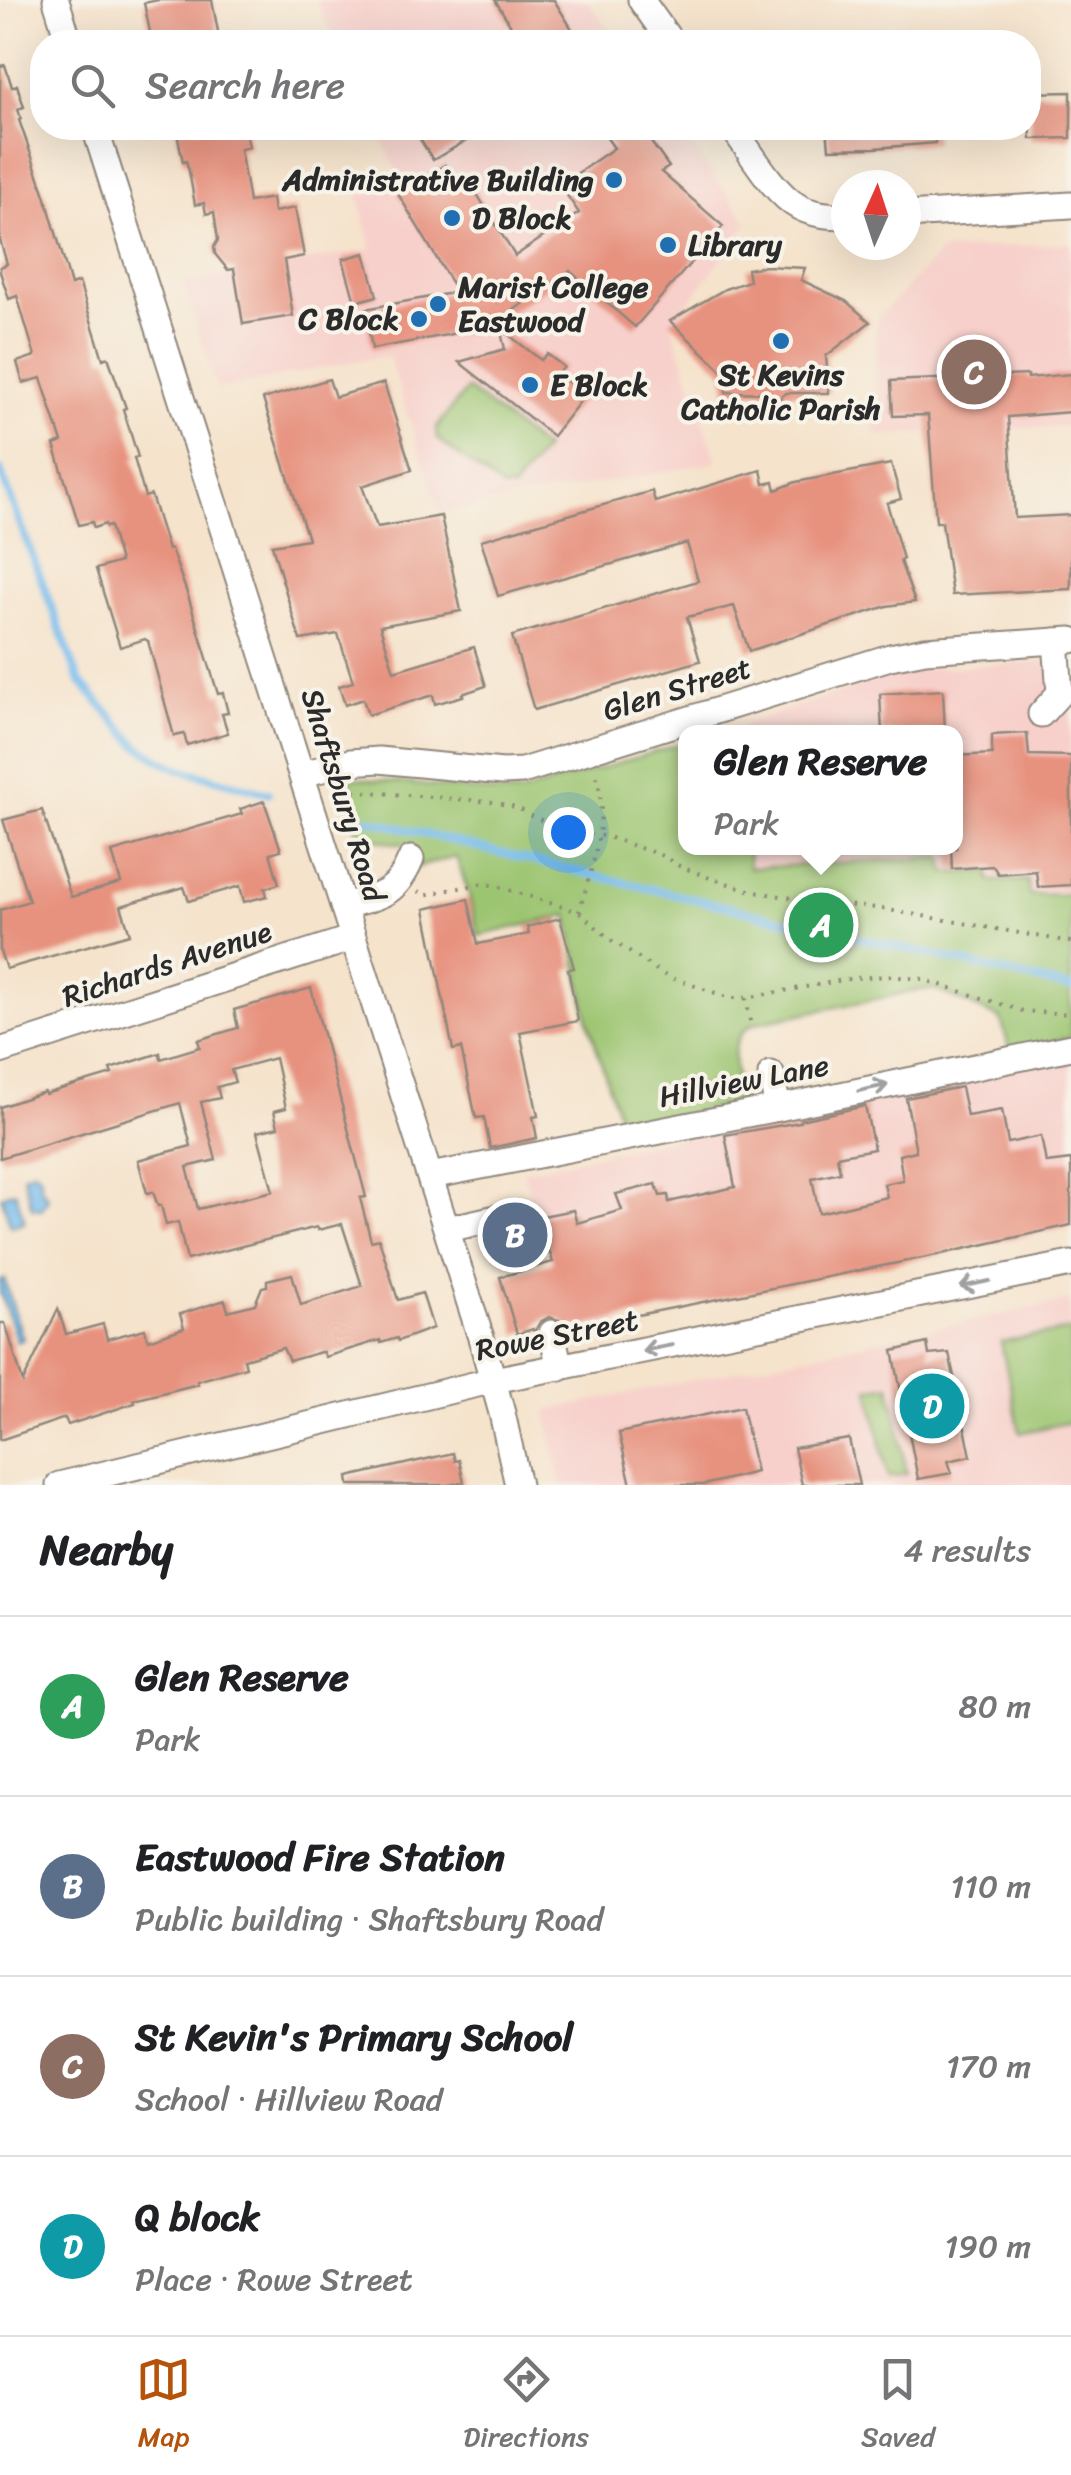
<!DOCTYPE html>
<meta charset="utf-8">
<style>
body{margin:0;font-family:Sriracha,sans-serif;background:#f6f6f6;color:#202124}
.compass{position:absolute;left:831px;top:170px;width:90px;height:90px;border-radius:50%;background:#fff;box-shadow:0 10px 40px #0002;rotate:3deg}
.you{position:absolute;left:568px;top:832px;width:35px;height:35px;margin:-25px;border:8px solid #fff;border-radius:50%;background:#1a73e8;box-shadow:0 0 0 15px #1a73e833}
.badge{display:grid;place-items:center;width:65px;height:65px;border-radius:50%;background:#b45309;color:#fff;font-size:32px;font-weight:700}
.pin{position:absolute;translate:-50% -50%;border:5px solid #fff;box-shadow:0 2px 10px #0006}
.popup{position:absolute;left:678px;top:725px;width:285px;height:130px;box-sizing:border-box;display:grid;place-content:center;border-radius:20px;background:#fff;filter:drop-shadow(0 2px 8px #0005);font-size:32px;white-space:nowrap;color:#757577}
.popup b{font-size:38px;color:#202124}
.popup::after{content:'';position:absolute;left:50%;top:100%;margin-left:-20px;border:20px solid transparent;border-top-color:#fff}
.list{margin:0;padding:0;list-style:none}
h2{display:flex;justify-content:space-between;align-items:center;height:130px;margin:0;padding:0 40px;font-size:42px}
h2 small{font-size:32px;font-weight:400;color:#757577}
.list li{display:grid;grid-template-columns:65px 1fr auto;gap:30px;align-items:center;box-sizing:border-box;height:180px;padding:0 40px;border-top:2px solid #e0e0e0}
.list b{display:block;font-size:38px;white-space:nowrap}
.list p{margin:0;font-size:32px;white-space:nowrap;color:#757577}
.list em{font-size:32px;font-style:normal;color:#757577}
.icon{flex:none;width:55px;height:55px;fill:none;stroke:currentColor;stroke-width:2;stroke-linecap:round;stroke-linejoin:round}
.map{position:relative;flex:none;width:1071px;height:1485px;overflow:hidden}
.search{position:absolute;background:#fff;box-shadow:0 10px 40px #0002;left:30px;right:30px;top:30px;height:110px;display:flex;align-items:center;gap:25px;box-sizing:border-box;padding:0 35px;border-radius:40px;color:#757577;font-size:38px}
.sheet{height:850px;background:#fff}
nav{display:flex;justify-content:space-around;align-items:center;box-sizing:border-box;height:140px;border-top:2px solid #e0e0e0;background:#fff;font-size:28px;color:#757577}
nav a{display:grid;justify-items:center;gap:5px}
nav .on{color:#b45309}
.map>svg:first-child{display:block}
</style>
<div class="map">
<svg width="1071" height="1485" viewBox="0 0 1071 1485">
<rect width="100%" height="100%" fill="#f7f3e8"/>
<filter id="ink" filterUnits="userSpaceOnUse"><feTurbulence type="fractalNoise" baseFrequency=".01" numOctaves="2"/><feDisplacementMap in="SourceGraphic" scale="20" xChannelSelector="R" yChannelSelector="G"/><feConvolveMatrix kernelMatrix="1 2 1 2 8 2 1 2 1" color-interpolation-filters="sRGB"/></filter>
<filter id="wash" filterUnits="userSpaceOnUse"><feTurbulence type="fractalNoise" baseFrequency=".0048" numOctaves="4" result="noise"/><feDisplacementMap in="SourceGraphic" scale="40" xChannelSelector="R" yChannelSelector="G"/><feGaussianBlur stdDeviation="2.25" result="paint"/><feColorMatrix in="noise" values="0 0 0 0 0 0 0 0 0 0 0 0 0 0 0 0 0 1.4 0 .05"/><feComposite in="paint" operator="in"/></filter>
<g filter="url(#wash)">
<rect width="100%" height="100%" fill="#f5e3cc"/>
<g fill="#f7d0cb">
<polygon points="316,0 587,0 618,42 336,42"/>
<polygon points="376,128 679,128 748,222 672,326 717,462 440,513 388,355 217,389 183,283 372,249 358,196 404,185"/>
<polygon points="1071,243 1071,426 875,435 877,319 941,251"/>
<polygon points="1071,660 1071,894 1029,896 990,882 989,872 946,873 941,857 749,868 748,848 956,848 956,732 744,732 744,724 910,670"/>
<polygon points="1071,1056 1071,1228 833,1274 572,1331 523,1171 904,1090"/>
<polygon points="1071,1300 1071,1485 562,1485 546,1411"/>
</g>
<g fill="#9cc571" stroke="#64784e" stroke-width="2.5">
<polygon points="467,389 544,449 513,489 503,489 437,439 436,428"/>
<path d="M686,742V848H748L749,868L942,857L946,873L989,871L991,881L1028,880L1029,895L1071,894V1037L1010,1052L1001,1019L934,989L921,990L756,1023C723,1036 737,1076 740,1103L622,1128L588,1021L568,915L479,936L468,891L456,857L418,867L412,846L359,837L342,784L356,778L510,794L521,793Z"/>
<polygon points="1071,1330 1071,1422 1020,1433 1001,1342"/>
<polygon points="890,1385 907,1474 888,1477 869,1389"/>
</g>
<g fill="#76bced" stroke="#50748c" stroke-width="2.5">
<polygon points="34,1170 40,1176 40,1186 48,1198 42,1209 32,1208 23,1175"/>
<polygon points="15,1191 25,1222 11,1226 1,1196"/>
<polygon points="4,1279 23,1339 17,1341 0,1291 0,1280"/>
</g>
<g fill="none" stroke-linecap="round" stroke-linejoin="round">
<g stroke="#76bced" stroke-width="8">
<polyline points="0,470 79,680 137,745 158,759 179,769 268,793"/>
<polyline points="355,816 495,852 1071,988"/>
</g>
</g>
<g id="blocks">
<g fill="#e7927f" fill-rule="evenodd">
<polygon points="158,0 212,0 220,42 152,42 144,3"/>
<polygon points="495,0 554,0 580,42 521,42"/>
<polygon points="5,65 12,87 17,85 24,107 18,109 21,119 19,120 45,195 71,285 79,282 103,359 108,357 126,408 123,409 138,457 134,458 145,497 151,495 168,550 171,549 188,596 218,694 223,693 228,713 222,714 228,733 187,745 184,734 174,736 148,641 145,639 120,647 96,569 120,562 110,526 106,527 105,524 94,528 92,522 79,525 54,445 62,442 41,378 23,383 17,362 35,356 17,296 9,299 0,272 0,267 7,264 0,240 0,66"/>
<polygon points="1071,92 1071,138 1031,139 1029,93"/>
<polygon points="176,128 245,128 249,147 240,149 249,202 272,198 274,212 295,208 304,256 284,260 293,316 243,324 234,269 228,270 215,254 214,247 218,240 214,212 206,214 204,203 195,205 189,171 186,161 183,162"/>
<polygon points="413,128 488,128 433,160"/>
<polygon points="600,128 641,128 669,167 661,172 723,226 635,327 570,271 489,327 372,349 365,309 457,292 398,194 445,165 459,188 469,181 515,256 579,213 560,185 614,148"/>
<polygon points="827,128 935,128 935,143 875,148 829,149"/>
<polygon points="365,253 377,296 355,302 343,259"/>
<polygon points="766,266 805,268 801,280 846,301 870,322 826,356 829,393 786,393 776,401 770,393 726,392 725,373 670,321 725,289 749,281 747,269"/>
<polygon points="500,328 541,360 547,354 564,367 558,374 585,395 553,436 459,362 505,349"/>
<polygon points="1071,374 1071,412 1008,417 1015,518 1071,515 1071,589 952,595 942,522 936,522 928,415 893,416 891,381 1028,375 1028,378"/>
<polygon points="329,379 335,397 384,383 412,470 362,486 377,527 441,516 461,611 380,626 394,671 474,647 486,686 462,694 463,696 435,704 433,695 368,715 363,699 345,705 339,686 353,682 338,634 300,640 272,545 308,539 263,399"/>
<polygon points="891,464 901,499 887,503 903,559 900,561 915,602 887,606 749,651 734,606 687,617 700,661 534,710 512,636 698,581 687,543 498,596 481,540 652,491 655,502 761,470 764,484 774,482 776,490 796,482"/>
<polygon points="943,690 945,732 882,732 880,694"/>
<polygon points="1027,733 1029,755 1071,756 1071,885 1038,887 1036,871 998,874 993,866 952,869 951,848 956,848 956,756 992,754 992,735"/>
<polygon points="264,801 281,850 270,853 279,884 265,888 267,896 244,902 240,886 189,901 184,887 121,906 130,934 6,969 0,951 0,910 29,901 3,820 42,810 71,897 121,883 112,852 242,814 240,809"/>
<polygon points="468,899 478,944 529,934 527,927 560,918 574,968 568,969 578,1021 520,1032 538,1116 533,1117 537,1138 490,1148 484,1117 476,1118 461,1048 453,1050 425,909"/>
<path d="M311,988L366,1197L360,1198L371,1241L379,1239L398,1300L422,1293L433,1328L398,1341L397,1338L381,1343L380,1340L325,1357L323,1352H321L289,1361L283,1348L244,1359L246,1367L197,1381L198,1384L134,1400L135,1403L68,1425L65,1418L0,1440V1323H5L23,1382L58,1309L66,1334L103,1324L107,1339L145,1329L148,1340L184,1328L180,1314L225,1300L228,1311L255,1304L262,1287L267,1286V1280L292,1274L301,1305L362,1286L342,1224L318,1230L317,1227L187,1260L178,1222L166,1225L161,1205L158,1206L153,1192L147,1193L138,1160L191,1146L180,1103L0,1158V1107L44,1092L45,1094L112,1074L110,1069L160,1053L161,1059L200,1047L198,1040L238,1028L234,1010ZM275,1058L286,1108L274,1111L278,1127L257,1132L273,1191L198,1209L187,1167L216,1160L201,1102L220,1098L217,1087L235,1082L231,1070Z"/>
<polygon points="961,1087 967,1116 1002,1110 1008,1143 1041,1136 1046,1163 1071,1160 1071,1225 937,1255 568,1329 563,1321 549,1317 540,1322 536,1329 536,1337 533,1329 517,1334 500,1277 553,1262 538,1217 573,1210 577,1223 622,1210 616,1194 656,1184 660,1196 668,1195 669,1202 735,1187 725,1135 800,1122 800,1120 865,1106 874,1149 837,1156 840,1172 812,1178 819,1213 887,1197 884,1184 903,1180 899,1155 916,1151 906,1098"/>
<polygon points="927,1343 929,1355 949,1353 971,1456 948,1461 952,1473 918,1479 893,1351"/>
<polygon points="742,1407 756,1472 703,1485 631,1485 619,1433"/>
<polygon points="849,1439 859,1485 802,1485 794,1448"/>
<polygon points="453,1453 455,1461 459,1460 464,1482 449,1485 349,1485 348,1477"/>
</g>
</g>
</g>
<g filter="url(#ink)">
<use href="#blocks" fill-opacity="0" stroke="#90877c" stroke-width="2.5"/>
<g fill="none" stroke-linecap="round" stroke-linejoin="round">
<g stroke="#90877c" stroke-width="29">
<g id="minor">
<polyline points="56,0 69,42"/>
<polyline points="641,0 671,42"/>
<polyline points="95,128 482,1341 502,1413 518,1485"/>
<path d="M733,128C750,151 774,194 799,207C814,215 830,216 846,216"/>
<polyline points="906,215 1071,205"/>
<polyline points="1041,714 1060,693 1056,641"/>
<polyline points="302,774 350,762 379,760 503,772 522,771 890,657 925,650 1071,640"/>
<path d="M343,906C379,896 396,896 411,859"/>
<polyline points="0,1051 353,938"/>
<polyline points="771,1074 778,1108"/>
<polyline points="430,1176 778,1108 1071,1047"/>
<polyline points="447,1229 510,1215"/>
<polyline points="552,1333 560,1368"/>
<polyline points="59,1485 494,1380 1071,1264"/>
</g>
</g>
<g stroke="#90877c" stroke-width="4" stroke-dasharray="2.5 8" stroke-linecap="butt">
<polyline points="344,790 493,802 516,807 533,817 562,828 587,835 605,836 663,856 677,865 710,878 755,892 826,903 877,908 1071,942"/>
<polyline points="418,891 424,895 429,894 480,884 493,885 579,912 611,940 666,976 730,998 746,998 854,978 888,976 922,979 1023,1011 1071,1014"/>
<path d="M579,912C591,870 610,819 596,775"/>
<polyline points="746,998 751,1026"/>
</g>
<use href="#minor" stroke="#fff" stroke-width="25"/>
</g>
<defs><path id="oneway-shaft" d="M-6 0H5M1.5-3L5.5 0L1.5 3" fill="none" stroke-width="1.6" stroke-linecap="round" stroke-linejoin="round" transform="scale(2.5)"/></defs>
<g stroke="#a0a0a0">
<use href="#oneway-shaft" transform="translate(873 1088) rotate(-12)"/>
<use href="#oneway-shaft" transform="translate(975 1284) rotate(168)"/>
<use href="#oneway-shaft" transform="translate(657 1348) rotate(169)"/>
</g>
</g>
<g fill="#1f6fb2" stroke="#f7f3e8" stroke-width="4">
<circle cx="614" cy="180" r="10"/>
<circle cx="452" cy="218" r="10"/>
<circle cx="668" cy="245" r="10"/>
<circle cx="438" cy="304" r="10"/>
<circle cx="419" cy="319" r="10"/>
<circle cx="781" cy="341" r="10"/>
<circle cx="530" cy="385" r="10"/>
</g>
<g text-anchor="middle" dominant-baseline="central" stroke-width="8" stroke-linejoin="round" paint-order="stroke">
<g font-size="30" font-weight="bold" fill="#2b2b2b" stroke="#f7f3e8" text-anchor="start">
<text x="594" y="180" text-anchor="end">Administrative Building</text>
<text x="472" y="218">D Block</text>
<text x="688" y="245">Library</text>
<text x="458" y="287">Marist College<tspan x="458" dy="34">Eastwood</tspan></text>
<text x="399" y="319" text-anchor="end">C Block</text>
<text x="781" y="375" text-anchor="middle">St Kevins<tspan x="781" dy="34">Catholic Parish</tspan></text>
<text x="550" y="385">E Block</text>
</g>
<g font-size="30" fill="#2b2b2b" stroke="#f7f3e8">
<text transform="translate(677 689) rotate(-17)">Glen Street</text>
<text transform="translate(343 795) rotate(73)">Shaftsbury Road</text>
<text transform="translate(167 964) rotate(-18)">Richards Avenue</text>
<text transform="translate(744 1081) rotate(-11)">Hillview Lane</text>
<text transform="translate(557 1335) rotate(-11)">Rowe Street</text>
</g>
</g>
</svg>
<svg class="compass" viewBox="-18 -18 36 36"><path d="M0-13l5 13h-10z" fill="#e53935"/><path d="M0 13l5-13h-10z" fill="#757577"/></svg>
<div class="you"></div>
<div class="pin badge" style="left:821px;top:925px;background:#2e9e5b">A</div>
<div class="popup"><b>Glen Reserve</b>Park</div>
<div class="pin badge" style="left:515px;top:1235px;background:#5c6f8a">B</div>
<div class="pin badge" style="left:974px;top:372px;background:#8d6e63">C</div>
<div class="pin badge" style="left:932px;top:1406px;background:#0f9aa8">D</div>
<div class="search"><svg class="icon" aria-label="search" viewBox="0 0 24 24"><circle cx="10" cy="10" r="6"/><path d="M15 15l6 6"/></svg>Search here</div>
</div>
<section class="sheet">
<h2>Nearby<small>4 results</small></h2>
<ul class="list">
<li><span class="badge" style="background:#2e9e5b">A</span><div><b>Glen Reserve</b><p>Park</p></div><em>80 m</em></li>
<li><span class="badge" style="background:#5c6f8a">B</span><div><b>Eastwood Fire Station</b><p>Public building · Shaftsbury Road</p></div><em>110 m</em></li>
<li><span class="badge" style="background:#8d6e63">C</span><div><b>St Kevin's Primary School</b><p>School · Hillview Road</p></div><em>170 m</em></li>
<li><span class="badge" style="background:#0f9aa8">D</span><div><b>Q block</b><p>Place · Rowe Street</p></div><em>190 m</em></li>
</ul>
</section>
<nav>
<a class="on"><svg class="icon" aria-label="map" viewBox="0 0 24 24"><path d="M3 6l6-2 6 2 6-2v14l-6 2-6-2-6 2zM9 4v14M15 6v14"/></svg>Map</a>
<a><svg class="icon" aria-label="directions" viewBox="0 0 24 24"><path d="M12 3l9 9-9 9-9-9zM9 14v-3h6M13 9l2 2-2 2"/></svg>Directions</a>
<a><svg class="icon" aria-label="saved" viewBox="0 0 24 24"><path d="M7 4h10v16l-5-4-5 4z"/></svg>Saved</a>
</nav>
